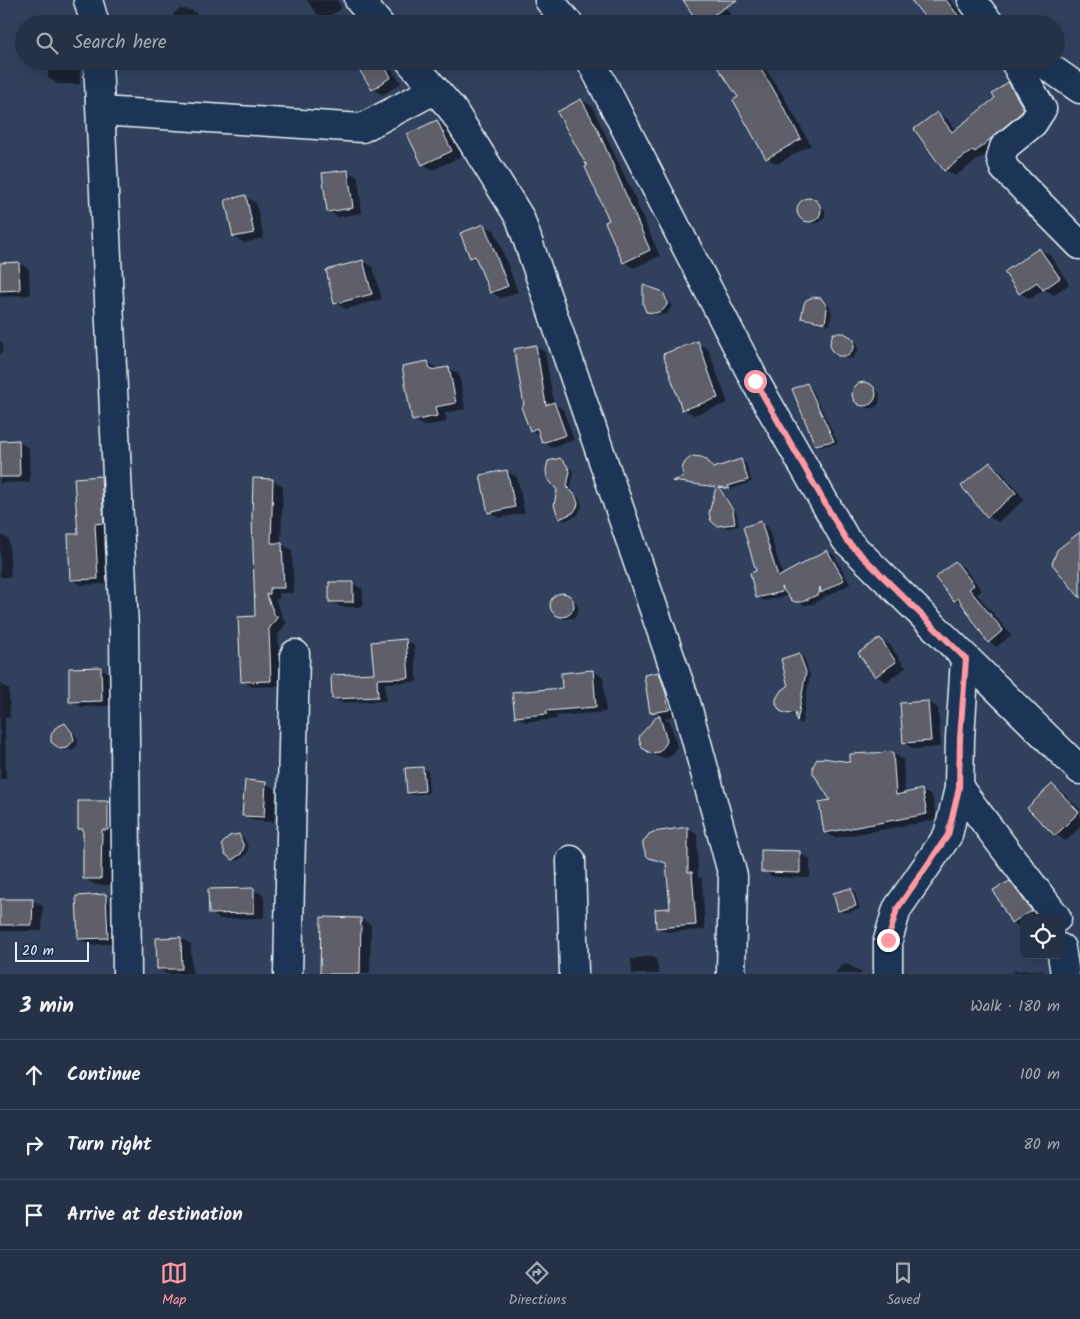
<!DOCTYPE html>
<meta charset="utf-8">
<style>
body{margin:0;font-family:Kalam,sans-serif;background:#313d51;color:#f1f3f6}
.controls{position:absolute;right:15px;bottom:15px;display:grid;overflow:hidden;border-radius:8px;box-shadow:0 5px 20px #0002}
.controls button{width:45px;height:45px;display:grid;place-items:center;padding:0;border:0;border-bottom:1px solid #424c5f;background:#253146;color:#f1f3f6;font:25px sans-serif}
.scale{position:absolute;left:15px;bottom:12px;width:74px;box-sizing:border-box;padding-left:5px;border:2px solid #e8f1f8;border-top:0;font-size:14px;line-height:18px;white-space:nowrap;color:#e8f1f8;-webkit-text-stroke:4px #1d3557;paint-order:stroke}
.stop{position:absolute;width:15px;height:15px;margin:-11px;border:4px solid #ff9aa2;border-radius:50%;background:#fff}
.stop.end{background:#ff9aa2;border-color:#fff;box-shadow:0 1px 5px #0008}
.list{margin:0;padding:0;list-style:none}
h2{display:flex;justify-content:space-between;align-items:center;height:65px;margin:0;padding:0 20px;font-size:21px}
h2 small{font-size:16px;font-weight:400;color:#a3a9b3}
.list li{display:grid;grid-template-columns:32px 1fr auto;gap:15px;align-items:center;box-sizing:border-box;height:70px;padding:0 20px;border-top:1px solid #424c5f}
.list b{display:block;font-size:19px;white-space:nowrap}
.list em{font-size:16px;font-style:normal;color:#a3a9b3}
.icon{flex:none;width:28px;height:28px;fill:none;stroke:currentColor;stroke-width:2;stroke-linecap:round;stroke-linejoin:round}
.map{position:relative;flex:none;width:1080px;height:974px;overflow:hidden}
.search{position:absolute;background:#253146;box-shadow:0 5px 20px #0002;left:15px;right:15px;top:15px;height:55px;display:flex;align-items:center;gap:12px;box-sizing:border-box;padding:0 18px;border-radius:28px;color:#a3a9b3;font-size:19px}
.sheet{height:275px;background:#253146}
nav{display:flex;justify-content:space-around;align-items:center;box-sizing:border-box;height:70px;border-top:1px solid #424c5f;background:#253146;font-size:14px;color:#a3a9b3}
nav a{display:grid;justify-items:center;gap:2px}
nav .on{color:#ff9aa2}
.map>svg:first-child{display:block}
</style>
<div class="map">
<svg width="1080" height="974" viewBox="0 0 1080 974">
<rect width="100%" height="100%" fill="#31415d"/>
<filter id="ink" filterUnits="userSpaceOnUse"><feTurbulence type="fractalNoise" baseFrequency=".02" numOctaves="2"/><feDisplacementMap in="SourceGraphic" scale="10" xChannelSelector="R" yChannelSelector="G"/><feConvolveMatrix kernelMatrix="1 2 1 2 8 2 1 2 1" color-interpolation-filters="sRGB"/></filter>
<g filter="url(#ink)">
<g fill="#0007">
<polygon points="307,0 337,0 342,8 326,19 316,13"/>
<polygon points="685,0 722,0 731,16 718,24 700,24"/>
<polygon points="927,0 950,0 970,24 932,24"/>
<polygon points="179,9 191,10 196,13 199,24 172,24 174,13"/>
<polygon points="48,61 80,61 80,84 58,84 48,78"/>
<polygon points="161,61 187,61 187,63 165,64"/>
<polygon points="371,61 384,61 387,63 401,83 383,95 373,89"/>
<polygon points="529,61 555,61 543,71 533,65"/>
<polygon points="716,61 760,61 781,92 811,145 777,164 767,158 740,98"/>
<polygon points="1008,84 1019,90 1033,115 1001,146 986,157 983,156 955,176 945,170 937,113 948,119 955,130 997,98"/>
<polygon points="581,100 592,106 637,202 636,202 660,256 634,268 624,262 610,221 588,167"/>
<polygon points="437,121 448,127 462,156 433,170 423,164"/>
<polygon points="347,171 358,177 362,213 338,217 328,211"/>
<polygon points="246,197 256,203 264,238 244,243 234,237"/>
<polygon points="811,200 820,204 825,210 825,217 821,222 814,224 800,216 799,206 804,201"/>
<polygon points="484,225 495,231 518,292 501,298 491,292 479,262 471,257"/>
<polygon points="1039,249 1050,255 1069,284 1054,295 1044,289 1030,299 1020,293"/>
<polygon points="363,261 373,267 382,299 346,309 335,303"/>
<polygon points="19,263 29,269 30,295 0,297 0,264"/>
<polygon points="661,292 666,295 672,305 671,308 667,314 660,315 652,314 647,311"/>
<polygon points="817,298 829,305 832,312 830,325 807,321 803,318"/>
<polygon points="848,335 858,344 858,351 853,358 847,359 835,353"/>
<polygon points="0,340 3,345 2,352 0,354"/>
<polygon points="698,343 708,349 728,403 694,415 683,409"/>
<polygon points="536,346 545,352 554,404 563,409 574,440 552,448 543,442 540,435 531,430 525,406"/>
<polygon points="428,362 439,370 448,368 459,374 465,409 445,413 447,422 424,426 413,420"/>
<polygon points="807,384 811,387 838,443 821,447 816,444"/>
<polygon points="859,384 870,385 875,388 880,394 879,404 873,408 866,408 854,399 855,390"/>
<polygon points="0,442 19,442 29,448 30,482 0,483"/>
<polygon points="701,458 711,463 715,469 741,461 746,463 752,482 731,489 733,490 722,489 737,514 739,526 727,528 714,523 717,488 675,482 686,478"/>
<polygon points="560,460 573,471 571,491 580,499 582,506 578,515 565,521 560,518 559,490"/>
<polygon points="990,464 1000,470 1025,500 998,522 987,516"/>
<polygon points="507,471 517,477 525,513 499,518 489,512"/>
<polygon points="101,478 111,484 114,529 105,529 108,584 81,585 71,579 79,535"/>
<polygon points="273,480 283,486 281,544 292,550 294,593 279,593 279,599 275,599 284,620 287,622 278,635 281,686 252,687 242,681 256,617"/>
<polygon points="761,523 768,527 783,576 827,551 834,555 850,584 828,596 826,594 825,597 813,604 803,605 790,595 764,601 757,597"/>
<polygon points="0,534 9,540 11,577 0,577"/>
<polygon points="955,563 964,568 982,590 977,594 1011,635 997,647 989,642 964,605 955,600"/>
<polygon points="352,583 363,589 363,607 341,607 330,601"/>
<polygon points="564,595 576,602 578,605 578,612 574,618 564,619 552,609 551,602 557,596"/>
<polygon points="880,639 890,645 906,668 886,682 876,676"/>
<polygon points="406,641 414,645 417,682 385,683 386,701 342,703 333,698 375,675"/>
<polygon points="799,654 804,657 810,675 802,724 798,722 797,714 790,715 786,713 789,686"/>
<polygon points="101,668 111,674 112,706 81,707 71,701"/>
<polygon points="593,671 603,677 606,712 556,716 557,719 526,722 516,716"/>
<polygon points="659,674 669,680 679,715 664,718 670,721 677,747 673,755 666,758 657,756 646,750 640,739 643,731 658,716 651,712"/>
<polygon points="0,684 9,689 10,718 5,718 6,779 0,779"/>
<polygon points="928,702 938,708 941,747 914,749 904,743"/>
<polygon points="65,724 70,727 78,739 77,746 72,750 63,750 52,742"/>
<polygon points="893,753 903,759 905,794 922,791 932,796 937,820 835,838 825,833 832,801 851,763"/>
<polygon points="423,769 428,771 429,793 413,795 408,792"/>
<polygon points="265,783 276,789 274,822 254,821 244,815"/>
<polygon points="1052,786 1062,792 1080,809 1080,827 1066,841 1056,835"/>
<polygon points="108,802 118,808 118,836 112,836 111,885 95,885 85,879 84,831 80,828"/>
<polygon points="687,829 697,834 698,877 702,879 705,930 667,932 657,927 671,909 667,865 650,857"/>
<polygon points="239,835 244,838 248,847 247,854 238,861 233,859"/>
<polygon points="799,853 810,859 810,878 773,877 763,871"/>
<polygon points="1010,882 1020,888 1040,918 1024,918 1024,927 1022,928 1011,922"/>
<polygon points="851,889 855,892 860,909 844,913 839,910"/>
<polygon points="253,890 264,895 264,918 220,919 210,913"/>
<polygon points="106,896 116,902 118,943 90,945 79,939"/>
<polygon points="0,900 32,900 43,906 42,931 0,931"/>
<polygon points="322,918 361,919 371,925 370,974 321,974"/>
<polygon points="181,938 191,944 192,974 167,974 158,969"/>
<polygon points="651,956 656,959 659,974 632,974 631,959"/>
<polygon points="847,964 858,970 863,974 837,974 836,972 841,965"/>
<polygon points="1041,970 1048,974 1014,974 1014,971"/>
</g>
<g fill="#5f5e6a" stroke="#e8f1f8">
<polygon points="683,0 737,0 699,24"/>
<polygon points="911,0 946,0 965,24 930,24"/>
<polygon points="369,61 381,61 391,77 372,90 358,68"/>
<polygon points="713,61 755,61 771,85 801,139 766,159 733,100 738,97"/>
<polygon points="1008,82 1024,109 1021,113 975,152 973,150 944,171 914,129 937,112 952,132 995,98 992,94"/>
<polygon points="581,99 596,126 650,250 623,263 605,222 609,220 585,167 587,166 557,112"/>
<polygon points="437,120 452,151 422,165 407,134"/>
<polygon points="348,170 353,208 327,212 322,173"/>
<polygon points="246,195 254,233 233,237 225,200"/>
<circle cx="809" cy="210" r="12"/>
<polygon points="484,224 508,286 490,293 475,256 470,258 460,233"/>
<polygon points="1039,248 1060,278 1043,290 1037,282 1019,294 1004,272"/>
<polygon points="363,260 372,294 334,304 326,270"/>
<polygon points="19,262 20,290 0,291 0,263"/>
<polygon points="643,285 661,291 664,294 667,301 667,305 662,311 655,313 646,312 643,304"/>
<polygon points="813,297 821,298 826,305 827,309 825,323 801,318 804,304 806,300"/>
<polygon points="833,333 844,333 851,337 854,340 854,348 848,356 838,356 831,350 830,343"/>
<polygon points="698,341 718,398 682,410 663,354"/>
<polygon points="536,345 546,405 554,402 566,435 542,443 537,428 530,431 521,407 524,405 514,349"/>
<polygon points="428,361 430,370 449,367 456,403 435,407 437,416 412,421 402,366"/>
<circle cx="864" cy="394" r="12"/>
<polygon points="807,383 834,441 815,445 792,389"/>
<polygon points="19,440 20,477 0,477 0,441"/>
<polygon points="692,456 701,457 706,459 713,468 741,459 748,480 728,486 730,489 719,487 733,510 735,524 717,526 711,521 709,513 716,487 672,481 684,477 682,470 683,466 685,462"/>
<polygon points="560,458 566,464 570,471 567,487 575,495 578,503 577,507 573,513 559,519 554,505 557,490 547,478 546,470 548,461"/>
<polygon points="990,462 1016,493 987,517 961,486"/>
<polygon points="507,470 515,507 488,513 480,475"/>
<polygon points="101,476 104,523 95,524 98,579 70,580 68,534 78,534 74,478"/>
<polygon points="253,478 273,479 271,543 282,543 284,588 270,588 270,594 266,594 275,616 278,616 269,629 271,681 241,682 238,617 255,616 252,516"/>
<polygon points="761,521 778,577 827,550 844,580 821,593 820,587 819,594 802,602 795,602 791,600 781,587 782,592 756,598 750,573 756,571 743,527"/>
<polygon points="1080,532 1080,598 1052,564 1057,550"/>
<polygon points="955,561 974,585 969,589 1003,630 988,643 958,598 954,601 935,578"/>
<rect x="329" y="582" width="24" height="20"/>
<circle cx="562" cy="605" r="12"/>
<polygon points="880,638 896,662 875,677 858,653"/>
<polygon points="406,639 409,678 377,679 378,697 332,699 331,675 374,673 371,642"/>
<polygon points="799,653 806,672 797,722 795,712 788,714 780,711 776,704 776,699 780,692 788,686 781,659"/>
<polygon points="101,667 102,701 69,702 69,668"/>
<polygon points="593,670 596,707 546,711 547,714 515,717 512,692 562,688 561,673"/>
<polygon points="659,672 666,694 669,710 650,713 644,675"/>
<polygon points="928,701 931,741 903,743 900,703"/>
<polygon points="659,714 667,741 665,745 659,752 650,753 642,748 639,739 640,735"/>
<polygon points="65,723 72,732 74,740 67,748 60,749 51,742 51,735 55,728"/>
<polygon points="893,752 896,795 922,789 927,814 824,833 819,802 830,800 813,773 813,766 817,759 823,758 850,762 850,754"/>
<polygon points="423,767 425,791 407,793 405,768"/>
<polygon points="245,780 266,782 264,817 242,816"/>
<polygon points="1052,784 1079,812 1055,836 1027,808"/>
<polygon points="78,801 108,801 108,830 102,830 101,879 83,879 83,829 78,829"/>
<polygon points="688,827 688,872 692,872 696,925 656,928 655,909 670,908 666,863 649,858 646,855 643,846 643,842 649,834 653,832"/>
<polygon points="239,834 244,847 241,854 232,860 225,854 222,844 229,836"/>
<polygon points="761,850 800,851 800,873 761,872"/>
<polygon points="1010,881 1032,911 1011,923 993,890"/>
<polygon points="254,888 254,913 209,914 208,889"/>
<polygon points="851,888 856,906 838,911 833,893"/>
<polygon points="106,894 108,938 78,939 76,896"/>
<polygon points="0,899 33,899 32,925 0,925"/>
<polygon points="321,917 361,918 360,974 320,974"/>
<polygon points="181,937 182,969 157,969 156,938"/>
</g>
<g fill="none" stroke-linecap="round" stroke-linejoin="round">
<g stroke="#e8f1f8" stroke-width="31">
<g id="minor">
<polyline points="88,0 95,24"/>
<polyline points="359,0 379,24"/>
<polyline points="549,0 569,24"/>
<polyline points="972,0 990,24"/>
<polyline points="98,61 124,628 127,974"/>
<polyline points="410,61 452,109 520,218 687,706 733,876 731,974"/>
<polyline points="591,61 755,381 846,540 1080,770"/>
<polyline points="1014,61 1042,109 1033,123 1004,147 1001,158 1004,168 1080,245"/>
<polyline points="1040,61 1080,89"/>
<polyline points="101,111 362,128 434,90"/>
<polyline points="959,788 1057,918"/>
<polyline points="571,860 574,974"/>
<polyline points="1061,948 1065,974"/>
<polyline points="288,974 295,654"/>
<polyline points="888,974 888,940 897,909 948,835 959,788 960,738 965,659"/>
</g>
</g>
<use href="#minor" stroke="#1d3557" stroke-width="28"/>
</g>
</g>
<g fill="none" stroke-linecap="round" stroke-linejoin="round" filter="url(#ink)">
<polyline stroke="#ff9aa2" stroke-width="6" points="755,381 846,540 966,659 960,738 959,788 948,835 897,909 888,940"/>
</g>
</svg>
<div class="controls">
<button><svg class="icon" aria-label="locate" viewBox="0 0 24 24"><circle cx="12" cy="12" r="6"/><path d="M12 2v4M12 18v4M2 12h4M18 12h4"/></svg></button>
</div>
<div class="scale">20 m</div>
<div class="stop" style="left:755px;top:381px"></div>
<div class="stop end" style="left:888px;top:940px"></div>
<div class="search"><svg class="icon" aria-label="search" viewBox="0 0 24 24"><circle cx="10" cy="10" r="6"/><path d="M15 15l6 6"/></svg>Search here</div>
</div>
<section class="sheet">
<h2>3 min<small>Walk · 180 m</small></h2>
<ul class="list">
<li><svg class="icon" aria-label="ahead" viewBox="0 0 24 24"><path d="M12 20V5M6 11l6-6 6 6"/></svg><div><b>Continue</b></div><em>100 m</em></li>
<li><svg class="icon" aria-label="right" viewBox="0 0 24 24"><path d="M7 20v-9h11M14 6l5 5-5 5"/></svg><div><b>Turn right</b></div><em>80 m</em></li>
<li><svg class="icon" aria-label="arrive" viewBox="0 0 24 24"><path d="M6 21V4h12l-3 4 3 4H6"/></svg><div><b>Arrive at destination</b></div></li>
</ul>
</section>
<nav>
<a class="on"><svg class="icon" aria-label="map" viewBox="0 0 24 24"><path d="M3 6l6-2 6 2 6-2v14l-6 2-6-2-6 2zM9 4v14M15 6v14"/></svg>Map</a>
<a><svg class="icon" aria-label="directions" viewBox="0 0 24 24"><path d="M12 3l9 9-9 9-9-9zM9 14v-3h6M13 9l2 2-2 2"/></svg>Directions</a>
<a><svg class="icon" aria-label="saved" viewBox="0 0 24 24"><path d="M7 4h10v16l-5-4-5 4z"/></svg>Saved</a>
</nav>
